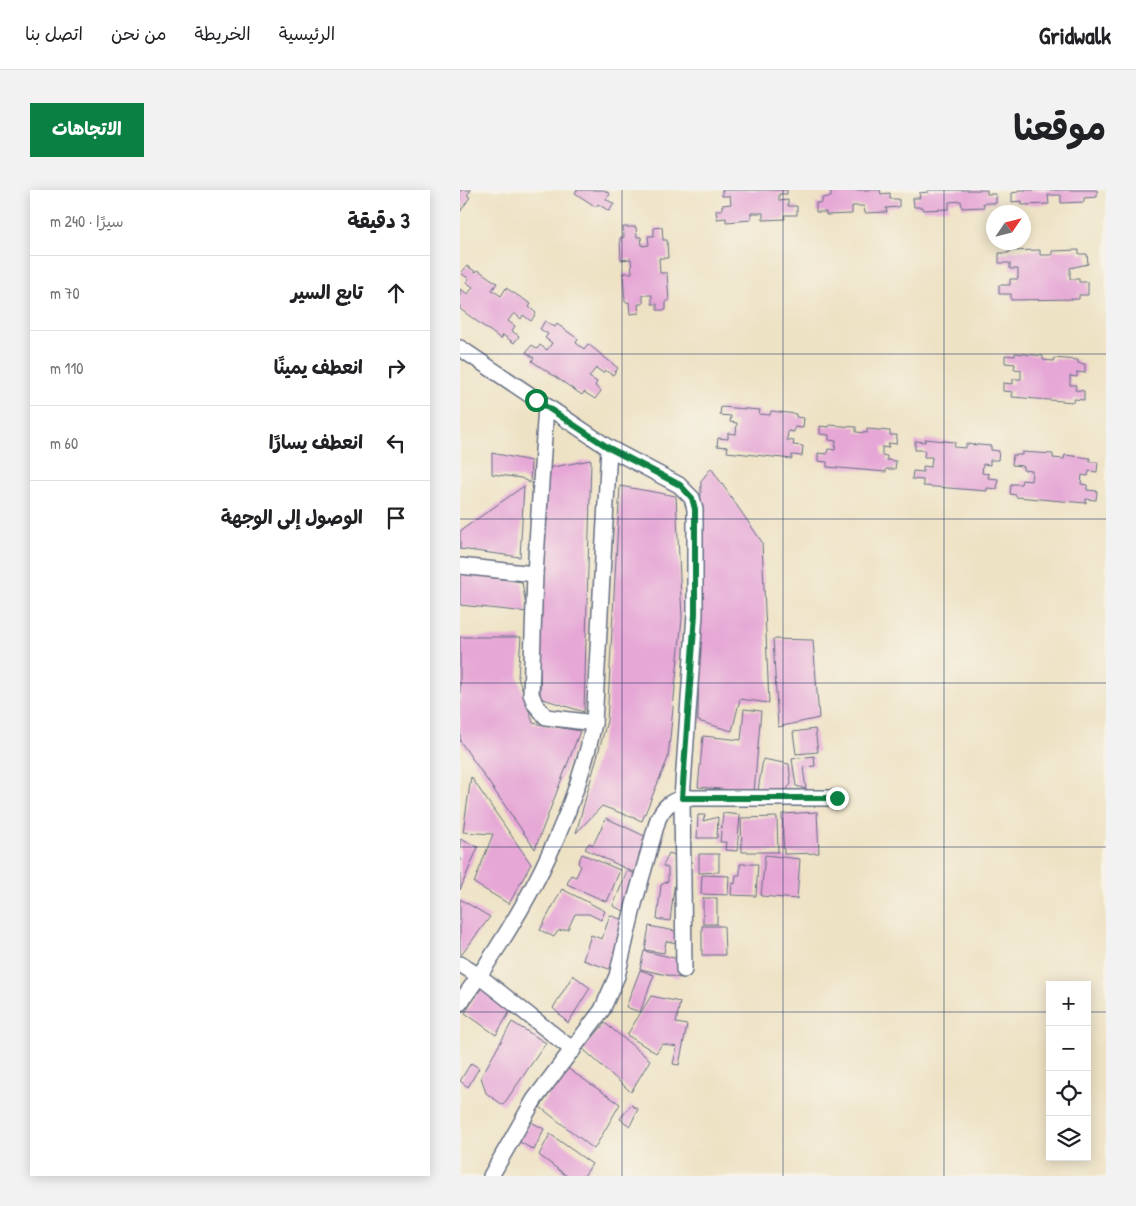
<!DOCTYPE html>
<html lang="ar">
<meta charset="utf-8">
<style>
body{margin:0;font-family:"Patrick Hand","Playpen Sans Arabic",sans-serif;background:#f2f2f2;color:#202124;direction:rtl}
.controls{position:absolute;right:15px;bottom:15px;display:grid;overflow:hidden;border-radius:0px;box-shadow:0 2px 12px #0003}
.controls button{width:45px;height:45px;display:grid;place-items:center;padding:0;border:0;border-bottom:1px solid #e0e0e0;background:#fff;color:#202124;font:25px sans-serif}
.compass{position:absolute;left:526px;top:15px;width:45px;height:45px;border-radius:50%;background:#fff;box-shadow:0 2px 12px #0003;rotate:55deg}
.stop{position:absolute;width:15px;height:15px;margin:-11px;border:4px solid #0b8043;border-radius:50%;background:#fff}
.stop.end{background:#0b8043;border-color:#fff;box-shadow:0 1px 5px #0008}
.list{margin:0;padding:0;list-style:none}
h2{display:flex;justify-content:space-between;align-items:center;height:65px;margin:0;padding:0 20px;font-size:21px}
h2 small{font-size:16px;font-weight:400;color:#757577}
.list li{display:grid;grid-template-columns:32px 1fr auto;gap:15px;align-items:center;box-sizing:border-box;height:75px;padding:0 20px;border-top:1px solid #e0e0e0}
.list b{display:block;font-size:19px;white-space:nowrap}
.list em{font-size:16px;font-style:normal;color:#757577}
.icon{flex:none;width:28px;height:28px;fill:none;stroke:currentColor;stroke-width:2;stroke-linecap:round;stroke-linejoin:round}
.map{position:relative;flex:none;width:646px;height:986px;overflow:hidden;direction:ltr;border-radius:0px}
header{display:flex;align-items:center;gap:30px;box-sizing:border-box;height:70px;padding:0 25px;background:#fff;border-bottom:1px solid #e0e0e0}
header strong{font-size:24px}
nav{display:flex;gap:28px;margin-inline-start:auto;font-size:18px}
.intro{display:flex;align-items:center;justify-content:space-between;box-sizing:border-box;height:120px;padding:0 30px}
h1{margin:0;font-size:35px}
.button{padding:12px 22px;border-radius:0px;background:#0b8043;color:#fff;font-size:18px;font-weight:700}
main{display:flex;gap:30px;padding:0 30px}
aside{flex:1;background:#fff;border-radius:0px;box-shadow:0 2px 12px #0003}
.map>svg:first-child{display:block}
</style>
<header>
<strong>Gridwalk</strong>
<nav><a>الرئيسية</a><a>الخريطة</a><a>من نحن</a><a>اتصل بنا</a></nav>
</header>
<div class="intro"><h1>موقعنا</h1><a class="button">الاتجاهات</a></div>
<main>
<div class="map">
<svg width="646" height="986" viewBox="0 0 646 986">
<rect width="100%" height="100%" fill="#f7f3e8"/>
<filter id="ink" filterUnits="userSpaceOnUse"><feTurbulence type="fractalNoise" baseFrequency=".02" numOctaves="2"/><feDisplacementMap in="SourceGraphic" scale="10" xChannelSelector="R" yChannelSelector="G"/><feConvolveMatrix kernelMatrix="1 2 1 2 8 2 1 2 1" color-interpolation-filters="sRGB"/></filter>
<filter id="wash" filterUnits="userSpaceOnUse"><feTurbulence type="fractalNoise" baseFrequency=".0096" numOctaves="4" result="noise"/><feDisplacementMap in="SourceGraphic" scale="20" xChannelSelector="R" yChannelSelector="G"/><feGaussianBlur stdDeviation="1.12" result="paint"/><feColorMatrix in="noise" values="0 0 0 0 0 0 0 0 0 0 0 0 0 0 0 0 0 1.4 0 .05"/><feComposite in="paint" operator="in"/></filter>
<g filter="url(#wash)">
<rect width="100%" height="100%" fill="#eee2c4"/>
<g id="blocks">
<g fill="#e6a7d6">
<polygon points="0,0 11,0 7,5 10,7 0,22"/>
<polygon points="117,0 144,0 150,4 146,9 154,14 149,21 138,14 136,17 115,3"/>
<polygon points="262,0 327,0 327,4 319,4 319,11 328,10 328,16 337,16 337,25 324,25 325,29 303,30 303,23 291,23 291,30 266,32 266,28 257,29 256,20 262,20 262,15 271,14 270,6 262,6"/>
<polygon points="371,0 420,0 421,4 430,3 430,9 439,9 439,17 426,18 427,22 405,23 404,16 392,16 392,24 366,25 366,22 356,22 356,13 362,13 362,8 371,7"/>
<polygon points="468,0 527,0 527,4 536,4 536,13 523,13 524,17 502,18 501,11 489,12 489,19 463,20 463,17 454,17 453,8 460,8 459,3 468,2"/>
<polygon points="558,0 637,0 637,7 624,8 624,12 601,13 601,5 588,5 589,14 562,15 562,11 552,12 552,3 558,2"/>
<polygon points="163,37 176,37 177,47 181,47 182,56 189,55 188,46 194,46 194,38 202,37 203,50 207,50 208,68 199,68 200,83 207,83 209,111 206,111 206,120 197,120 197,114 192,114 192,105 183,105 183,114 178,114 179,123 170,124 169,112 165,112 163,83 172,83 171,69 161,70 160,48 164,47"/>
<polygon points="580,60 580,65 592,65 592,61 619,60 619,64 627,64 628,74 610,78 610,89 619,89 619,92 628,92 628,105 619,105 619,109 551,110 551,104 539,104 539,95 550,95 550,89 558,89 558,79 550,79 550,73 539,73 539,63 549,63 549,61"/>
<polygon points="7,76 16,82 18,80 37,93 32,100 41,106 46,98 71,114 69,117 76,123 71,131 63,125 61,129 54,123 48,131 55,136 52,141 59,146 54,153 43,145 41,149 0,119 0,99 8,104 13,97 6,92 9,89 1,83"/>
<polygon points="85,131 95,137 97,134 118,149 116,153 124,159 128,154 158,178 153,185 145,180 143,183 136,178 129,187 137,192 135,196 141,201 135,209 124,202 122,205 72,171 74,168 66,162 72,155 77,159 80,155 87,160 92,153 85,148 88,144 80,139"/>
<polygon points="555,163 583,166 583,170 594,171 594,168 618,170 618,173 625,174 625,183 617,182 617,187 610,186 610,195 616,195 615,200 624,201 624,210 614,209 614,212 552,207 553,202 543,201 543,193 553,194 553,189 561,189 561,180 554,179 555,174 545,173 545,165 555,166"/>
<polygon points="261,217 300,220 299,224 310,225 311,221 336,224 336,227 344,228 343,238 335,237 334,242 328,241 327,250 334,251 333,255 343,256 342,266 332,265 332,269 267,262 268,257 257,256 258,248 268,249 268,243 276,244 277,233 270,232 271,226 260,225"/>
<polygon points="369,235 396,237 396,242 407,243 407,239 430,241 430,245 437,245 436,254 429,253 428,258 422,257 422,265 427,266 427,270 436,271 435,279 426,279 426,282 367,277 367,272 358,271 358,263 367,264 368,259 375,260 376,251 369,250 369,245 360,244 360,236 369,237"/>
<polygon points="465,249 495,252 494,257 506,258 506,254 531,256 531,260 539,261 538,270 530,270 530,275 523,274 522,283 529,284 528,288 538,289 537,299 527,298 527,301 463,296 463,290 452,289 453,281 463,282 463,276 471,277 472,267 464,267 465,260 455,260 455,251 465,252"/>
<polygon points="562,262 593,264 593,268 604,269 605,265 630,268 630,272 638,272 637,282 629,281 628,286 622,285 621,294 627,295 627,300 637,301 636,310 626,309 626,313 556,307 556,305 550,304 551,294 561,294 562,290 571,291 572,281 563,280 563,276 552,275 553,265 562,265"/>
<polygon points="32,263 71,271 70,293 61,288 32,284"/>
<polygon points="131,270 124,522 80,508 82,279"/>
<polygon points="251,278 302,352 309,513 280,509 272,541 238,531 241,291"/>
<polygon points="64,296 60,367 0,359 0,341"/>
<polygon points="160,296 216,306 222,428 208,568 182,631 142,616 116,643 147,531"/>
<polygon points="0,383 62,392 67,422 0,415"/>
<polygon points="0,447 61,447 58,487 73,533 120,541 75,659 0,551"/>
<polygon points="313,449 353,450 359,528 318,537"/>
<polygon points="284,519 301,521 294,602 238,597 243,546 281,550"/>
<polygon points="355,539 358,562 336,564 333,542"/>
<polygon points="354,566 355,576 343,577 346,599 336,596 332,569"/>
<polygon points="303,569 329,574 331,594 322,605 298,601"/>
<polygon points="11,587 71,674 49,714 14,693 33,644 3,642"/>
<polygon points="357,622 359,663 324,664 322,624"/>
<polygon points="263,623 280,625 277,661 265,660 266,652 260,652"/>
<polygon points="238,625 245,625 243,631 258,627 257,648 237,648"/>
<polygon points="317,627 318,662 282,662 281,628"/>
<polygon points="146,628 191,649 175,683 125,659 129,653 133,655"/>
<polygon points="0,649 18,657 0,700"/>
<polygon points="209,663 218,666 210,731 197,729 201,695 208,691 208,678 203,676"/>
<polygon points="122,664 160,680 147,712 107,694 111,685 116,687 121,676 118,673"/>
<polygon points="239,664 259,664 259,682 239,683"/>
<polygon points="305,665 340,669 337,709 301,706"/>
<polygon points="280,674 298,674 296,706 271,705 272,693 275,694 276,685 280,685"/>
<polygon points="167,681 181,686 166,722 153,716"/>
<polygon points="242,685 269,686 268,705 241,704"/>
<polygon points="102,699 145,721 141,730 129,724 115,724 108,739 98,741 94,747 80,740"/>
<rect x="243" y="708" width="14" height="26"/>
<polygon points="0,709 30,727 2,764 0,763"/>
<polygon points="150,725 168,732 152,780 123,770 131,745 142,749"/>
<polygon points="189,736 220,742 217,753 206,751 204,763 185,760"/>
<polygon points="242,736 264,736 265,765 242,765"/>
<polygon points="184,761 219,769 220,788 180,779"/>
<polygon points="180,780 194,785 180,822 166,817"/>
<polygon points="113,785 130,798 108,833 93,818"/>
<polygon points="24,794 52,818 36,845 5,823"/>
<polygon points="191,806 220,812 216,833 227,835 219,875 213,874 217,857 202,854 196,863 167,845"/>
<polygon points="52,832 86,853 43,915 26,903 21,887"/>
<polygon points="145,833 190,870 171,902 123,859"/>
<polygon points="11,873 19,878 8,897 0,891"/>
<polygon points="107,878 160,914 134,959 80,917"/>
<polygon points="171,915 178,919 170,936 160,929"/>
<polygon points="71,932 84,939 74,960 58,951"/>
<polygon points="90,944 132,974 124,986 107,986 79,965"/>
</g>
</g>
</g>
<g filter="url(#ink)">
<use href="#blocks" fill-opacity="0" stroke="#656e82" stroke-width="1"/>
<g fill="none" stroke-linecap="round" stroke-linejoin="round">
<g stroke="#656e82" stroke-width="18">
<g id="minor">
<path d="M0,158L149,258L134,533C113,635 61,728 0,813"/>
<polyline points="86,216 75,384 71,504 75,514 86,527 134,533"/>
<polyline points="149,258 219,295 232,308 235,319 235,424 222,608 224,780"/>
<polyline points="0,376 75,384"/>
<polyline points="0,774 19,786 113,860"/>
<path d="M31,986L74,910L142,820L157,786L174,714L198,629C204,617 209,612 222,608H377"/>
</g>
</g>
<use href="#minor" stroke="#fff" stroke-width="15"/>
</g>
</g>
<g fill="none" stroke-linecap="round" stroke-linejoin="round" filter="url(#ink)">
<polyline stroke="#0b8043" stroke-width="6" points="76,210 149,258 220,295 232,308 235,319 235,424 222,608 377,608"/>
</g>
<path fill="none" stroke="#1b2f5e" stroke-width="1" stroke-opacity="0.55" d="M162,0V986M323,0V986M484,0V986M0,164H646M0,329H646M0,493H646M0,657H646M0,822H590M627,822H646"/>
</svg>
<div class="controls">
<button>+</button>
<button>−</button>
<button><svg class="icon" aria-label="locate" viewBox="0 0 24 24"><circle cx="12" cy="12" r="6"/><path d="M12 2v4M12 18v4M2 12h4M18 12h4"/></svg></button>
<button><svg class="icon" aria-label="layers" viewBox="0 0 24 24"><path d="M12 4l9 5-9 5-9-5zM3 14l9 5 9-5"/></svg></button>
</div>
<svg class="compass" viewBox="-18 -18 36 36"><path d="M0-13l5 13h-10z" fill="#e53935"/><path d="M0 13l5-13h-10z" fill="#757577"/></svg>
<div class="stop" style="left:76px;top:210px"></div>
<div class="stop end" style="left:377px;top:608px"></div>
</div>
<aside>
<h2>3 دقيقة<small>سيرًا · 240 m</small></h2>
<ul class="list">
<li><svg class="icon" aria-label="ahead" viewBox="0 0 24 24"><path d="M12 20V5M6 11l6-6 6 6"/></svg><div><b>تابع السير</b></div><em>70 m</em></li>
<li><svg class="icon" aria-label="right" viewBox="0 0 24 24"><path d="M7 20v-9h11M14 6l5 5-5 5"/></svg><div><b>انعطف يمينًا</b></div><em>110 m</em></li>
<li><svg class="icon" aria-label="left" viewBox="0 0 24 24"><path d="M17 20v-9H6M10 6l-5 5 5 5"/></svg><div><b>انعطف يسارًا</b></div><em>60 m</em></li>
<li><svg class="icon" aria-label="arrive" viewBox="0 0 24 24"><path d="M6 21V4h12l-3 4 3 4H6"/></svg><div><b>الوصول إلى الوجهة</b></div></li>
</ul>
</aside>
</main>
